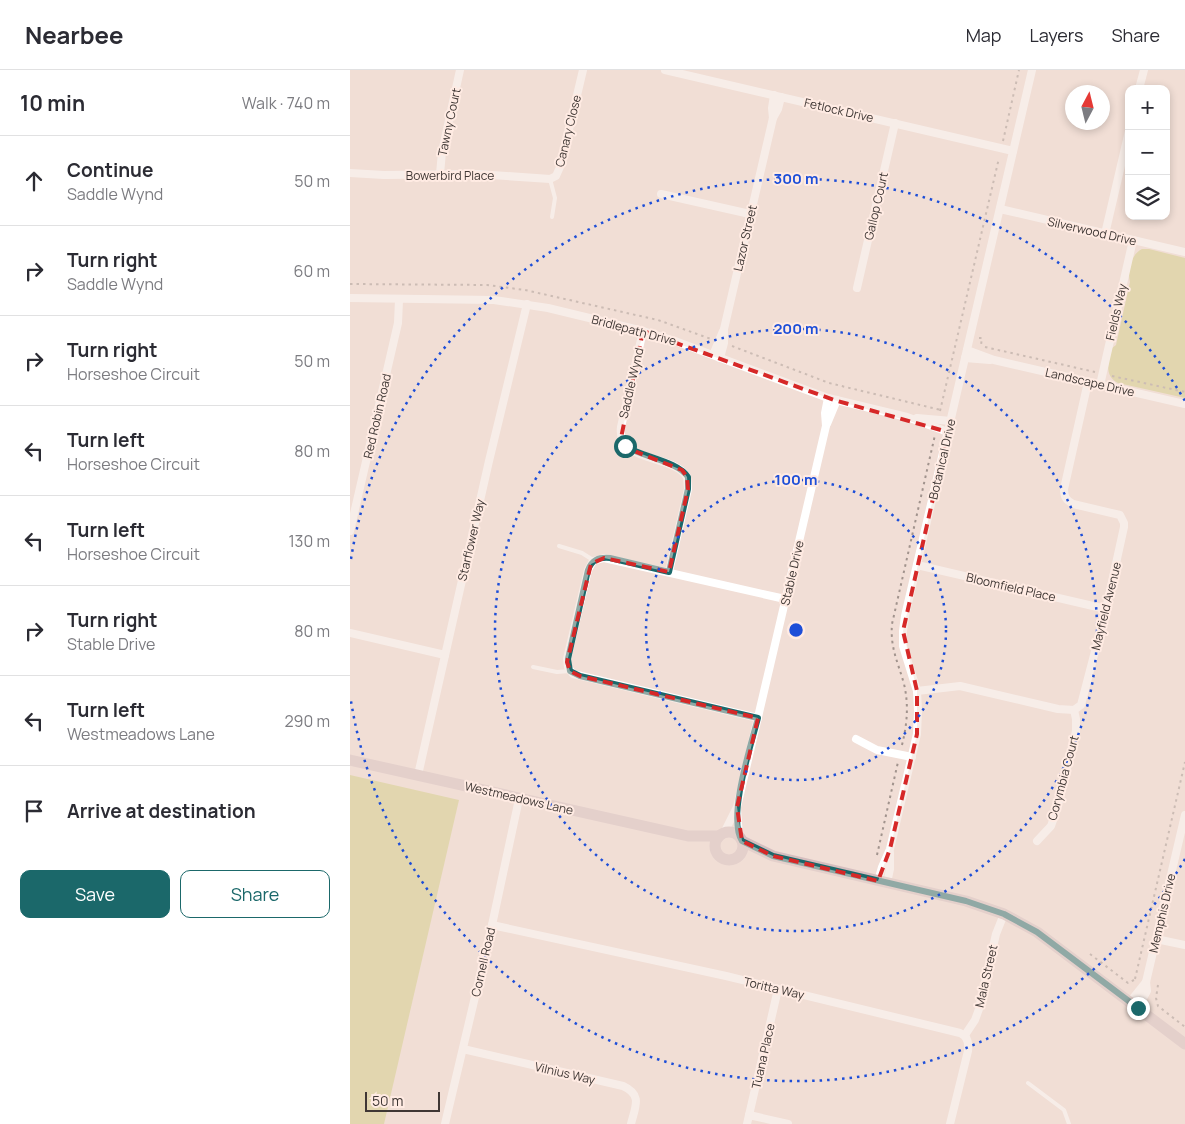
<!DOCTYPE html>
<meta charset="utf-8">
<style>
body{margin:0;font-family:Manrope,sans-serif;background:#f2f2f3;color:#2b2b33}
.controls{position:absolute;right:15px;top:15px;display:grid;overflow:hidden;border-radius:10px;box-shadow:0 2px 8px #0003}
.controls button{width:45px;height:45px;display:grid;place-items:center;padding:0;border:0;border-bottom:1px solid #e1e1e2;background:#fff;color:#2b2b33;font:25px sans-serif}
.compass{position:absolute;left:715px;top:15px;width:45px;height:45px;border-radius:50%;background:#fff;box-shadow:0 2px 8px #0003;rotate:7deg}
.scale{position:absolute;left:15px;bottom:12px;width:75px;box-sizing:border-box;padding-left:5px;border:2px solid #3f3734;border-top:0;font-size:14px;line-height:18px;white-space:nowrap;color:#3f3734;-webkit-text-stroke:4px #ffebe3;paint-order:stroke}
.stop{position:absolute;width:15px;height:15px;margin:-11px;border:4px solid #1b686a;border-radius:50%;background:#fff}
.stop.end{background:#1b686a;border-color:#fff;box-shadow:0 1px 5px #0008}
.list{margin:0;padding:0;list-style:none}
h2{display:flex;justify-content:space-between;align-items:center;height:65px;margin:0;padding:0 20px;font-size:21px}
h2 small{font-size:16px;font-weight:400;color:#7c7c81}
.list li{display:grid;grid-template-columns:32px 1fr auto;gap:15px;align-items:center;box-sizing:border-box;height:90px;padding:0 20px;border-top:1px solid #e1e1e2}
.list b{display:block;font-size:19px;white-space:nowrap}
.list p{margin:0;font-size:16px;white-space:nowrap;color:#7c7c81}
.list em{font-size:16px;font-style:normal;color:#7c7c81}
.actions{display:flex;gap:10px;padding:15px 20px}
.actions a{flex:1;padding:11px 0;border:1px solid #1b686a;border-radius:10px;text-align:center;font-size:18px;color:#1b686a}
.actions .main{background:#1b686a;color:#fff}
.icon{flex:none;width:28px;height:28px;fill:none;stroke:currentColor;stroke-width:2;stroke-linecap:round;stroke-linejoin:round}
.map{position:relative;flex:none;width:835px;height:1054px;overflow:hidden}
header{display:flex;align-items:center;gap:30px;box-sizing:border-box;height:70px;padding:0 25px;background:#fff;border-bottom:1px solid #e1e1e2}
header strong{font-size:24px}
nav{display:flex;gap:28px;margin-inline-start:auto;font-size:18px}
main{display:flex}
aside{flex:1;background:#fff}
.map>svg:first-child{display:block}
</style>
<header>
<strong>Nearbee</strong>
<nav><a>Map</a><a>Layers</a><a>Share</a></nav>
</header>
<main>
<aside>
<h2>10 min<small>Walk · 740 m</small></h2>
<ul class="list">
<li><svg class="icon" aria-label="ahead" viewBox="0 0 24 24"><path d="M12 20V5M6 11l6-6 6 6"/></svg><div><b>Continue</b><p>Saddle Wynd</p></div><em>50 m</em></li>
<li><svg class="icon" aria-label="right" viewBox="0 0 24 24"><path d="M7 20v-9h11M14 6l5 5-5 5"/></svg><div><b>Turn right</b><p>Saddle Wynd</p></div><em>60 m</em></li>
<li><svg class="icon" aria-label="right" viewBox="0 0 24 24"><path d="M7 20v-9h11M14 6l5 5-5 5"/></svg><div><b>Turn right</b><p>Horseshoe Circuit</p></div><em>50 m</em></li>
<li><svg class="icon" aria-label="left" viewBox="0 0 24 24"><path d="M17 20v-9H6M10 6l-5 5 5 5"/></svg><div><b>Turn left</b><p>Horseshoe Circuit</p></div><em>80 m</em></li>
<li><svg class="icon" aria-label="left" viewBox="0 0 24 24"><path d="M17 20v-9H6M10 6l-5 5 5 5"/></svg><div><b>Turn left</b><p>Horseshoe Circuit</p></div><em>130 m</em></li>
<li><svg class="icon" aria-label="right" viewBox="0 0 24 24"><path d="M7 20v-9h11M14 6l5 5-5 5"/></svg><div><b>Turn right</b><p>Stable Drive</p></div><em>80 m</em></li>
<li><svg class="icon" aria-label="left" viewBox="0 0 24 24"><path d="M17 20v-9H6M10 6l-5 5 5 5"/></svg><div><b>Turn left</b><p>Westmeadows Lane</p></div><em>290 m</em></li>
<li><svg class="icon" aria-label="arrive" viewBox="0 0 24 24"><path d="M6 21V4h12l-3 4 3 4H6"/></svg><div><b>Arrive at destination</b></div></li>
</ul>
<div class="actions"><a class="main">Save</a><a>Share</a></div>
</aside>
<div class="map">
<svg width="835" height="1054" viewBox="0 0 835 1054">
<rect width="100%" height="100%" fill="#f1ded6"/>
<g fill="#d1cd80">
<path d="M792,179H799L835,188V328L768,313C753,305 759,291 762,278L766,275L780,212C777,202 781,184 792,179Z"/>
<polygon points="0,705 109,730 34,1054 0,1054"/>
</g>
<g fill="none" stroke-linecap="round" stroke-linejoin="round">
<g stroke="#a1938d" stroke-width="2" stroke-dasharray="2.5 4" stroke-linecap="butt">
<polyline points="653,71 669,0"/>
<polyline points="0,214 137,215 175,220 308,250 361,269"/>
<polyline points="629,268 632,268 631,275"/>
<polyline points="382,276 479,313 591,340"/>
<polyline points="635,277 745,302"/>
<polyline points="762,306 835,322"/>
<polyline points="590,341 649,88"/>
<path d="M552,675C557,655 559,635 554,614C548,592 540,578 542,554L585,365"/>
<polyline points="527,785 548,692"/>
<polyline points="740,884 778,913 784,910"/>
<polyline points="785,909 835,692"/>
<polyline points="808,915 806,928 808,936 835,957"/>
</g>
<g stroke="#fff" stroke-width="4">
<polyline points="200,109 205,128 202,147"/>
<polyline points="209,476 232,483 243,490"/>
<polyline points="183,597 207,602 220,601"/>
<polyline points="678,1013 714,1040 719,1054"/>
</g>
<g stroke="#fff" stroke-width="8">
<polyline points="315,0 663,81"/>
<polyline points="789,19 794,0"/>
<polyline points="423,48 428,39 431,27"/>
<polyline points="0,103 34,105 127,104 200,109 206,106 210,97 233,0"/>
<polyline points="90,104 92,82 110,0"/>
<polyline points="311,124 400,144"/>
<polyline points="650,139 835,182"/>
<polyline points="755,164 779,61"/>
<polyline points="507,218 545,53"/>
<polyline points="0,228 144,230 198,238 293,261 325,271 478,328 557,347 598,362"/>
<path d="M293,261L271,357C266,393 324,384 337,407L338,419L319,502"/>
<polyline points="617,280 644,290 835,334"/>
<polyline points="363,285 373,261"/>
<polyline points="370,288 374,273 374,259 423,48 422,38 424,25"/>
<polyline points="615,288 640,290"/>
<polyline points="750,315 783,170"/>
<polyline points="567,348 601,351"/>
<polyline points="477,354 487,330"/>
<polyline points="0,461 48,253 49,230"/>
<polyline points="567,495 756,539"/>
<polyline points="0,563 95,585"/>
<path d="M567,621L610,616L708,639L724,640L731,635L756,539L774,457V453L770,445L723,434C716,430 714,427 714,419L738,312"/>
<polyline points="408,648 223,604 218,597 217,589 238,500 243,491 254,488 435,529"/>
<polyline points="506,669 527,680 562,687"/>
<polyline points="68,705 139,391 177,234"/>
<polyline points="387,739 389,767"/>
<polyline points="374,763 387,737 476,356 475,343 478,328"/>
<polyline points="687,771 701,756 707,739 726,661 726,649 724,640"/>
<polyline points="528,811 532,797 540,779 567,664 568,641 567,621 553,576 553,561 555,546 682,0"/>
<polyline points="537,813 540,799 540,783"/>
<path d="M142,855L376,906L610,963C618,966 619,973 618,981L600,1054"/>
<polyline points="806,869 835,875"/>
<polyline points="780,932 796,912"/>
<polyline points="788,938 797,921 796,912 835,745"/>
<polyline points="615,965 625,950 629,939 646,864 654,844"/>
<path d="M113,979L273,1016C293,1025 285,1037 281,1054"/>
<polyline points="399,1045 438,1054"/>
<polyline points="95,1054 142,855 169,729"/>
<polyline points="397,1054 428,919"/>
</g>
<g stroke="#d5bebf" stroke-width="11">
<polyline points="0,690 338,766 369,766"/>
<circle cx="379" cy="776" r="14"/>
<polyline points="392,771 423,786 616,831 654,844 687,862 835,974"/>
</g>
</g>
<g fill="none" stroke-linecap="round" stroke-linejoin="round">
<path stroke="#1b686a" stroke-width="6" d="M275,376C292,387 328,391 338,407V419L319,502L260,488C248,487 242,490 238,500L218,589L220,601L230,606L408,648C401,675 377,748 392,771L423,786L616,831L654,844L687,862L788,938"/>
</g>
<path d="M0 0H835V1054H0ZM293,261L484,330L598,362L553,561L567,621V664L540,779L528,811L423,786L392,771L387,737L408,648L230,606L220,601L217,592L241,494L254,488L319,502L338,419L337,407L332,400L279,379L271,368Z" fill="#f1ded6" fill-opacity=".55" fill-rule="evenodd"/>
<path fill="none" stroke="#d62828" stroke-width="4" stroke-dasharray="10 6" stroke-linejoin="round" d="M293,261L484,330L598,362L553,561L567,621V664L540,779L528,811L423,786L392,771L387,737L408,648L230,606L220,601L217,592L241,494L254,488L319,502L338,419L337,407L332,400L279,379L271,368Z"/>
<g fill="none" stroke="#1d4ed8" stroke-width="2.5" stroke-dasharray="2.5 5">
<circle cx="446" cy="560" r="150"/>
<circle cx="446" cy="560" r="301"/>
<path d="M835 789A451 451 0 0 1 1 631M1 489A451 451 0 0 1 835 331"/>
</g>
<g text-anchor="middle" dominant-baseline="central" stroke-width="4" stroke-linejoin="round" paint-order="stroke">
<g font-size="12" fill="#3f3734" stroke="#ffebe3">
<text transform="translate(489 40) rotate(13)">Fetlock Drive</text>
<text transform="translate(99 52) rotate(-78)">Tawny Court</text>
<text transform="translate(218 61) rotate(-76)">Canary Close</text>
<text x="100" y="105">Bowerbird Place</text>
<text transform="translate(526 136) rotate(-77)">Gallop Court</text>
<text transform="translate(742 161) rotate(13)">Silverwood Drive</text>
<text transform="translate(395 168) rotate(-77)">Lazor Street</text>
<text transform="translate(766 242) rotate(-77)">Fields Way</text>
<text transform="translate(284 260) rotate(15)">Bridlepath Drive</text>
<text transform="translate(740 312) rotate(13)">Landscape Drive</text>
<text transform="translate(281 313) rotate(-77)">Saddle Wynd</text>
<text transform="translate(27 346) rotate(-77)">Red Robin Road</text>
<text transform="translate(592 389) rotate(-77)">Botanical Drive</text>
<text transform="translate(121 470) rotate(-77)">Starflower Way</text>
<text transform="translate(442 503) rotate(-77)">Stable Drive</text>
<text transform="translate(661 517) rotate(13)">Bloomfield Place</text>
<text transform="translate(756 536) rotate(-76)">Mayfield Avenue</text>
<text transform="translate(713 708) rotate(-75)">Corymbia Court</text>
<text transform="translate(169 728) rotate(13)">Westmeadows Lane</text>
<text transform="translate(812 843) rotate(-77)">Memphis Drive</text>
<text transform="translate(133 892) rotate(-77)">Cornell Road</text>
<text transform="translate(636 906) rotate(-77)">Mala Street</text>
<text transform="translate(424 918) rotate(13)">Toritta Way</text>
<text transform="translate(413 986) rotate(-77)">Tuana Place</text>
<text transform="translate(215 1003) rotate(13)">Vilnius Way</text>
</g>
</g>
<circle cx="446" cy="560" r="8" fill="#1d4ed8" stroke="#ffebe3" stroke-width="2.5"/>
<g font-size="15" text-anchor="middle" font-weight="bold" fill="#1d4ed8" stroke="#ffebe3" stroke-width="4" stroke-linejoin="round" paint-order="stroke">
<text x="446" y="114">300 m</text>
<text x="446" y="264">200 m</text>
<text x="446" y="415">100 m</text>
</g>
</svg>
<div class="controls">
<button>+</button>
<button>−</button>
<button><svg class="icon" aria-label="layers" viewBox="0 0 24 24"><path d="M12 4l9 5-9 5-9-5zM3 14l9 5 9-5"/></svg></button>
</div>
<svg class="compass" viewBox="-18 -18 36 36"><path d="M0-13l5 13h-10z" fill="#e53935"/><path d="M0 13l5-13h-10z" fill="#7c7c81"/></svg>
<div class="scale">50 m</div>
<div class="stop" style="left:275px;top:376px"></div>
<div class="stop end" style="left:788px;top:938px"></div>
</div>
</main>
